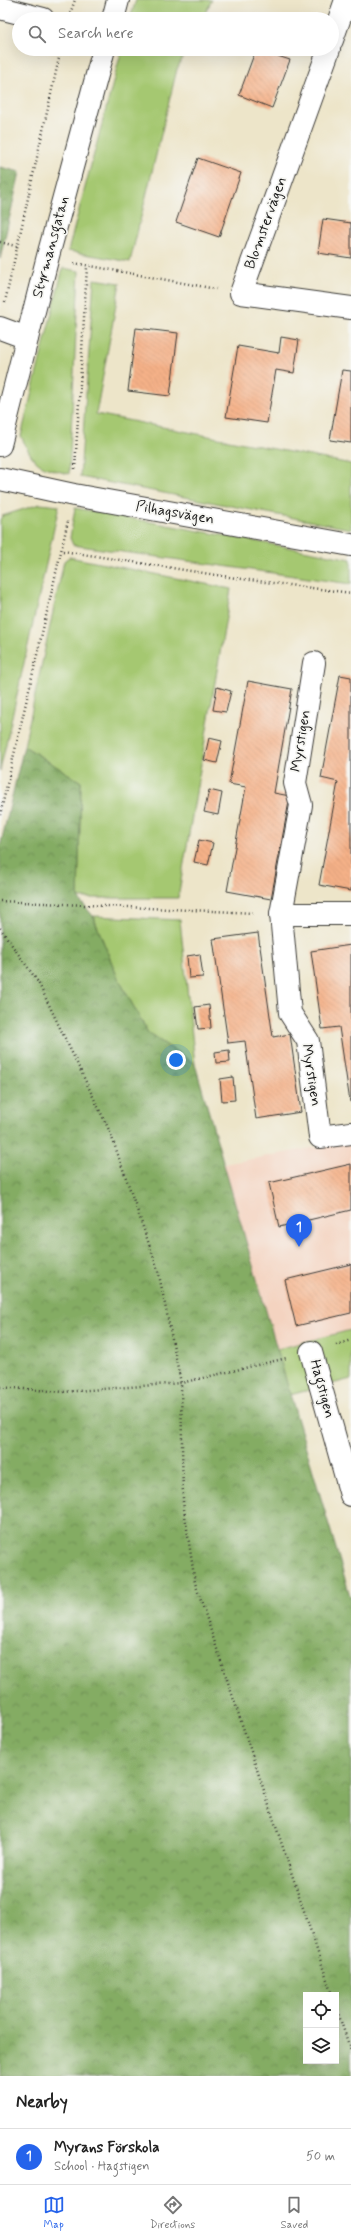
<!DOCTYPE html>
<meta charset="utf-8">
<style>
body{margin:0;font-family:Mynerve,sans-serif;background:#f6f6f6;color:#222}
.controls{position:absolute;right:12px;bottom:12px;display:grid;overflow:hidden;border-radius:0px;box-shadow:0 4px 16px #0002}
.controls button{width:36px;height:36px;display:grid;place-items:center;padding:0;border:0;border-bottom:1px solid #e0e0e0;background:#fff;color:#222;font:20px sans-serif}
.you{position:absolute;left:176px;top:1060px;width:14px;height:14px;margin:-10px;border:3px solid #fff;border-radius:50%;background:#1a73e8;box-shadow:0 0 0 6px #1a73e833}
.badge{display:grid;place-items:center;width:26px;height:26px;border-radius:50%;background:#2563eb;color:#fff;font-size:13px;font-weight:700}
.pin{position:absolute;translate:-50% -33px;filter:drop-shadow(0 1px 2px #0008)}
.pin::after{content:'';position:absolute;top:21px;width:14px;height:12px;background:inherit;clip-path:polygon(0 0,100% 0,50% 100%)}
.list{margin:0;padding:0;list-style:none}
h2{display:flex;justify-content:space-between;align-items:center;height:52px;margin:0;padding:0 16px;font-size:17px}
h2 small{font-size:13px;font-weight:400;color:#767676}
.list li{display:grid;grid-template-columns:26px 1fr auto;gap:12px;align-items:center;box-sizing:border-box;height:56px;padding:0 16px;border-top:1px solid #e0e0e0}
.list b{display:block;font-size:15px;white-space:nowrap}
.list p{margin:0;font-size:13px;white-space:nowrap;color:#767676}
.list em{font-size:13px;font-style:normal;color:#767676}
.icon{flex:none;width:22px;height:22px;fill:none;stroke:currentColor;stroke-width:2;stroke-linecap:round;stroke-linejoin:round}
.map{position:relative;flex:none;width:351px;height:2076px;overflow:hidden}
.search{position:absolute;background:#fff;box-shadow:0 4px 16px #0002;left:12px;right:12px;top:12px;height:44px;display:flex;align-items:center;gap:10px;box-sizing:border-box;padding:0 14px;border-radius:22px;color:#767676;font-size:15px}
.sheet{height:108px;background:#fff}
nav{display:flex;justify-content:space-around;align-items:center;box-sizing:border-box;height:56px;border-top:1px solid #e0e0e0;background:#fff;font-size:11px;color:#767676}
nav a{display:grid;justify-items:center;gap:2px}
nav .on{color:#2563eb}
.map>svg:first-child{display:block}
</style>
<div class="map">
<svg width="351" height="2076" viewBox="0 0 351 2076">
<defs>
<pattern id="forest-crowns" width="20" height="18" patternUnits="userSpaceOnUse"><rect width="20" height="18" fill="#84ac63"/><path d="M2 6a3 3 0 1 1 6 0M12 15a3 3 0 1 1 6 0" fill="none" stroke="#6b8b51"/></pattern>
<pattern id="building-back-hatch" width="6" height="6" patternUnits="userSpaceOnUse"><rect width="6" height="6" fill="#f5b188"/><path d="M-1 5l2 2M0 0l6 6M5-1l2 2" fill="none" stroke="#d19875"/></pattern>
</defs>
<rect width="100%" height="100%" fill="#f6f6f2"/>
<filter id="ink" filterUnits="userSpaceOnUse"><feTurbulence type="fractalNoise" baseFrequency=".025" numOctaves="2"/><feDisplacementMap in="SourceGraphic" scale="8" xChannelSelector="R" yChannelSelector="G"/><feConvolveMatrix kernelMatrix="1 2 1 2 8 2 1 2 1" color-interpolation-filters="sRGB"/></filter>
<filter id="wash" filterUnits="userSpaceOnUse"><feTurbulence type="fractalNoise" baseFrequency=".012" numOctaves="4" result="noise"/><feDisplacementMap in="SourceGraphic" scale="16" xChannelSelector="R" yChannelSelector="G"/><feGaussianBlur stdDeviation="0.9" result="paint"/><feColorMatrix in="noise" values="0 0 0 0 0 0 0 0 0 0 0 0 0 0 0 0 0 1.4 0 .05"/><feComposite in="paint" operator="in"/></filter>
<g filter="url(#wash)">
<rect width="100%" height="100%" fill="#ede5c9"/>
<polygon fill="#f4d3c0" points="351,1141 351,1330 277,1349 224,1164"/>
<g fill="#a5c871" stroke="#607246">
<polygon points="136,0 212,0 202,19 130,19"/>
<polygon points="122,49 187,49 177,69 130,262 68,251"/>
<path d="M63,268L79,271L69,474C37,466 35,466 21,436Z"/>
<polygon points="94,279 120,283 96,414 351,464 351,529 80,477"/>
<polygon points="40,504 59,506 0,771 0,520 2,516"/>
<polygon points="75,508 351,559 351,584 73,545 70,538"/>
<polygon points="69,557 231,589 178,898 78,898 81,782 24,746 64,561"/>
<polygon points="93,916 180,920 195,1064 148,1033 117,976"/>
<polygon points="351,1330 351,1379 290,1395 277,1349"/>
</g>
<g fill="url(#forest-crowns)" stroke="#506440" fill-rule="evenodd">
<polygon points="0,167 20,172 0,259"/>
<path d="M24,746L81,782L78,898L93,916L117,976L148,1033L195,1064L290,1394L351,1599V2076H0V847ZM306,1995H336V2061H306Z"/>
</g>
<g id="blocks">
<g fill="url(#building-back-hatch)">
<polygon points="256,49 290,60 272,108 239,95"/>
<polygon points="198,158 241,173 219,237 176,222"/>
<polygon points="323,219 351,223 351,258 318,253"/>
<polygon points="136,328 178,333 170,396 128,391"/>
<polygon points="281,337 299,340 294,373 276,370 267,423 226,417 238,346 279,353"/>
<polygon points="342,370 351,371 351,443 330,440"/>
<polygon points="340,675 351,677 351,891 319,885 338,782 321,778"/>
<polygon points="248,681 292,689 274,793 290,796 271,899 227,891 246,787 229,784"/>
<polygon points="217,687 231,691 226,712 213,710"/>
<polygon points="209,738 222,741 217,763 204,760"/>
<polygon points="209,790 222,793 218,815 204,812"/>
<polygon points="199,840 213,843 208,865 194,862"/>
<polygon points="258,933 273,1037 290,1034 301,1112 256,1119 245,1041 228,1043 213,939"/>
<polygon points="351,945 351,1102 350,1102 339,1027 322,1029 311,951"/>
<polygon points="200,954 203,977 189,978 187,956"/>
<polygon points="209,1005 211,1028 198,1029 195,1007"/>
<polygon points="229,1050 230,1062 216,1063 215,1052"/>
<polygon points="233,1077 235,1100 222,1101 220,1079"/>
<polygon points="351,1164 351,1210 279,1227 269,1183"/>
<polygon points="351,1264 351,1313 296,1326 285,1280"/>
</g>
</g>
</g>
<g filter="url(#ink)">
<use href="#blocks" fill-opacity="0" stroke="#3b3a36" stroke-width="1"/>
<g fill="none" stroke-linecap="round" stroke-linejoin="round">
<g stroke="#3b3a36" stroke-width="24">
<g id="minor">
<polyline points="0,8 43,19"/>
<polyline points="113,19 118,0"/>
<polyline points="332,40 346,0"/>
<polyline points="329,49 241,293 351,308"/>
<polyline points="0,328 27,338"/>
<polyline points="0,445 48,256 104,49"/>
<polyline points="0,479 74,495 351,545"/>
<polyline points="314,663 295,783 301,805 281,914 290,1013 308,1041 320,1137 351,1133"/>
<polyline points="281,914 351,914"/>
<polyline points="311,1352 351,1495"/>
</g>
</g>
<g stroke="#3b3a36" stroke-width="2.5" stroke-dasharray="1 3" stroke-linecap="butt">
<polyline points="69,17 75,0"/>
<polyline points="0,242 19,247"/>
<polyline points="74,263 216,289"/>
<polyline points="5,302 61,49"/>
<polyline points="75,469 87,267"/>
<polyline points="63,551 242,579 351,593"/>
<polyline points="0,815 68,521"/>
<polyline points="0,901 255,913"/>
<polyline points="0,928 38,982 110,1132 158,1270 181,1383 183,1502 195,1583 332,1995"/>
<polyline points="336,1345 351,1340"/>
<polyline points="0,1387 63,1392 181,1383 287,1358"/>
<polyline points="336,2007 351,2051"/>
</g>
<use href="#minor" stroke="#fff" stroke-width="22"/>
</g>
</g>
<g text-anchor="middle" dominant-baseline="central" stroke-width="3.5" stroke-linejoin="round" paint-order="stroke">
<g font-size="15" fill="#1c1c1c" stroke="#f6f6f2">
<text transform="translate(266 223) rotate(-70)">Blomstervägen</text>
<text transform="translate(51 247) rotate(-75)">Styrmansgatan</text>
<text transform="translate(175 513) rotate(10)">Pilhagsvägen</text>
<text transform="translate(301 741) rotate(-81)">Myrstigen</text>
<text transform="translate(311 1075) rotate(81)">Myrstigen</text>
<text transform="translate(322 1389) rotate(75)">Hagstigen</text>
</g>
</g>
</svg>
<div class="controls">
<button><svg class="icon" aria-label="locate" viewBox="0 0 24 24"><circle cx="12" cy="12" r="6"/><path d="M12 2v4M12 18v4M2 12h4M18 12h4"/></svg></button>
<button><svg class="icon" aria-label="layers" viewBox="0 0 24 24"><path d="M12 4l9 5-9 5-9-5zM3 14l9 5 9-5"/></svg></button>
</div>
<div class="you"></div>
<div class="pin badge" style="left:299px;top:1247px">1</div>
<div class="search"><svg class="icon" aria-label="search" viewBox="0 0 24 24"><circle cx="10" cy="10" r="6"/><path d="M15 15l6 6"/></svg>Search here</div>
</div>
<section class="sheet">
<h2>Nearby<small></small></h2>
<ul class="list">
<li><span class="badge">1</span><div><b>Myrans Förskola</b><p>School · Hagstigen</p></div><em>50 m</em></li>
</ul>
</section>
<nav>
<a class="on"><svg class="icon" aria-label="map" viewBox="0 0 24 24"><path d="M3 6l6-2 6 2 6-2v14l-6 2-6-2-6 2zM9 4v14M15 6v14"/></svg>Map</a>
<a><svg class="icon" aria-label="directions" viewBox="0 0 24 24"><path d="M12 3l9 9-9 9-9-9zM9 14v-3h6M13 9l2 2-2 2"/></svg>Directions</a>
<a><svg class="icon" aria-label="saved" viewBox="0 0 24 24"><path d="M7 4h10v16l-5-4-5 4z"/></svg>Saved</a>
</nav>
